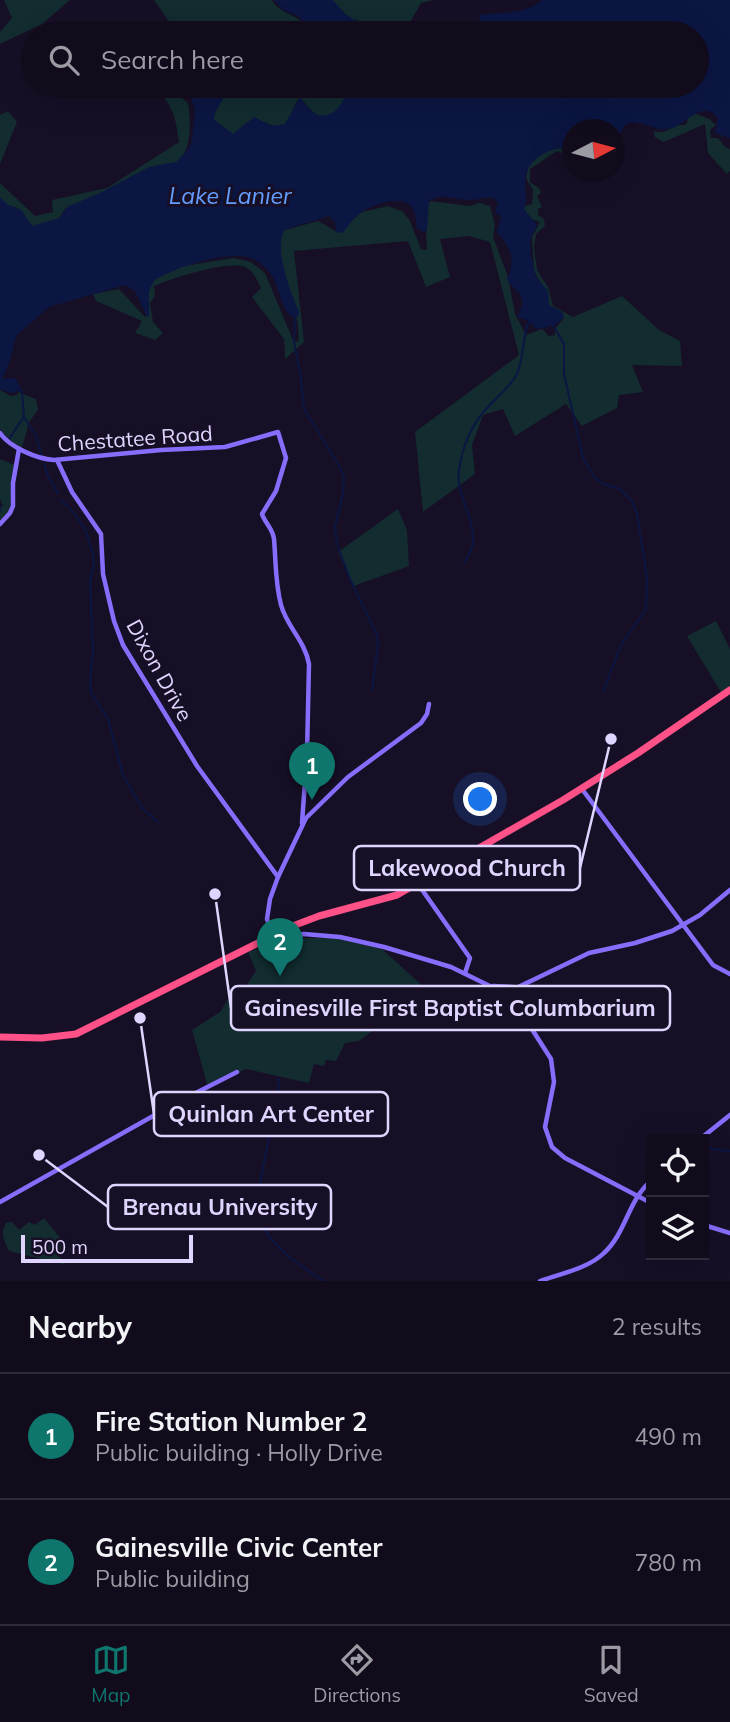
<!DOCTYPE html>
<meta charset="utf-8">
<style>
body{margin:0;font-family:Mulish,sans-serif;background:#1a1425;color:#f1f3f6}
.controls{position:absolute;right:21px;bottom:21px;display:grid;overflow:hidden;border-radius:0px;box-shadow:0 7px 28px #0002}
.controls button{width:63px;height:63px;display:grid;place-items:center;padding:0;border:0;border-bottom:2px solid #302b3b;background:#110b1c;color:#f1f3f6;font:35px sans-serif}
.compass{position:absolute;left:562px;top:119px;width:63px;height:63px;border-radius:50%;background:#110b1c;box-shadow:0 7px 28px #0002;rotate:84deg}
.scale{position:absolute;left:21px;bottom:18px;width:172px;box-sizing:border-box;padding-left:7px;border:4px solid #e0d5fe;border-top:0;font-size:19px;line-height:24px;white-space:nowrap;color:#e0d5fe;-webkit-text-stroke:5px #170f26;paint-order:stroke}
.you{position:absolute;left:481px;top:800px;width:24px;height:24px;margin:-18px;border:5px solid #fff;border-radius:50%;background:#1a73e8;box-shadow:0 0 0 10px #1a73e833}
.badge{display:grid;place-items:center;width:46px;height:46px;border-radius:50%;background:#0f766e;color:#fff;font-size:23px;font-weight:700}
.pin{position:absolute;translate:-50% -58px;filter:drop-shadow(0 2px 4px #0008)}
.pin::after{content:'';position:absolute;top:37px;width:24px;height:21px;background:inherit;clip-path:polygon(0 0,100% 0,50% 100%)}
.list{margin:0;padding:0;list-style:none}
h2{display:flex;justify-content:space-between;align-items:center;height:91px;margin:0;padding:0 28px;font-size:30px}
h2 small{font-size:23px;font-weight:400;color:#9c9ba3}
.list li{display:grid;grid-template-columns:46px 1fr auto;gap:21px;align-items:center;box-sizing:border-box;height:126px;padding:0 28px;border-top:2px solid #302b3b}
.list b{display:block;font-size:26px;white-space:nowrap}
.list p{margin:0;font-size:23px;white-space:nowrap;color:#9c9ba3}
.list em{font-size:23px;font-style:normal;color:#9c9ba3}
.icon{flex:none;width:38px;height:38px;fill:none;stroke:currentColor;stroke-width:2;stroke-linecap:round;stroke-linejoin:round}
.map{position:relative;flex:none;width:730px;height:1281px;overflow:hidden}
.search{position:absolute;background:#110b1c;box-shadow:0 7px 28px #0002;left:21px;right:21px;top:21px;height:77px;display:flex;align-items:center;gap:18px;box-sizing:border-box;padding:0 24px;border-radius:38px;color:#9c9ba3;font-size:26px}
.sheet{height:343px;background:#110b1c}
nav{display:flex;justify-content:space-around;align-items:center;box-sizing:border-box;height:98px;border-top:2px solid #302b3b;background:#110b1c;font-size:19px;color:#9c9ba3}
nav a{display:grid;justify-items:center;gap:4px}
nav .on{color:#0f766e}
.map>svg:first-child{display:block}
</style>
<div class="map">
<svg width="730" height="1281" viewBox="0 0 730 1281">
<rect width="100%" height="100%" fill="#170f26"/>
<g fill="#122c30">
<polygon points="4,0 70,0 42,24 0,44 0,32 12,18"/>
<path d="M154,0H272C282,17 299,12 309,31L318,33H177Z"/>
<polygon points="327,0 433,0 421,3 404,33 362,33 357,19 352,22 339,8"/>
<path d="M145,86H167L188,103C191,122 192,148 178,163L65,209L58,220L28,228L24,214L15,207H2L0,202V183L35,216L53,212L52,200L107,188L179,142C175,115 173,98 145,86Z"/>
<path d="M197,86H347L348,95L343,108C315,122 321,119 300,98C288,109 294,137 264,122L240,135L230,134L223,127L214,123L213,114L223,99L218,93L211,98Z"/>
<polygon points="8,111 17,122 0,164 0,115"/>
<path d="M697,114L709,119L716,125L710,130L711,138H718L725,147L730,149V171L727,174L708,153L705,124L664,142L655,137L654,131C662,133 668,132 674,125H684L687,123L688,116Z"/>
<path d="M563,148L572,152V158L557,151L530,169V182L540,189L541,193L537,196L542,207L538,209V215L544,219L545,226L536,234L534,248L537,270L548,287L553,306L573,317L622,296L659,330L680,341L682,366L632,365L643,392L619,395L617,408L582,426L566,404L515,436L503,409L483,415L472,445L475,474L423,512L415,432L519,355L490,242L469,236L440,239L450,277L426,287L408,241L294,251L304,342L285,359L284,339L252,297L261,288C257,280 254,271 245,267C228,260 172,278 154,286L155,296L150,303L153,322L163,333L155,340L135,333L142,321L96,301L93,294L119,289L145,317L148,313V288L153,280L183,266L234,258L251,262L265,273L293,340L298,342C303,306 270,262 282,231L318,221L337,232L362,212L388,206L402,211L410,221L421,249L427,250L425,206L431,201L470,206L479,203L490,206L495,225L493,237L508,277L515,314L526,335L542,329L549,336L555,335V329L564,318L553,312L545,300L546,293L534,271L532,237L540,222L524,217L522,207L532,204L533,190L526,178L529,162L551,149Z"/>
<polygon points="0,390 11,396 17,395 18,392 36,399 38,410 29,422 22,448 16,446 0,430"/>
<polygon points="0,459 15,465 10,507 14,508 0,526 0,507 3,506 0,499"/>
<polygon points="398,509 407,530 409,566 354,586 338,552"/>
<polygon points="716,621 730,649 730,689 722,694 687,636"/>
<polygon points="302,938 336,938 382,949 427,990 359,1041 345,1043 336,1061 326,1060 324,1066 314,1064 309,1083 246,1069 208,1087 192,1030 220,1012 230,996 244,989 256,971 248,952 276,942"/>
<path d="M44,1218L67,1246L57,1254L66,1265L9,1251C4,1240 0,1234 6,1223L12,1222L19,1230L29,1222L35,1225Z"/>
</g>
<g fill="#0b1643">
<polygon points="274,0 333,0 345,14 359,23 362,33 321,33 307,26 298,16 282,9"/>
<path d="M542,0H730V138L715,133L718,118C702,98 686,126 669,129C654,132 642,118 626,124L620,134L616,163L614,130H572V149C552,145 526,158 525,181C525,192 528,199 524,209L537,225L530,240L531,255L536,277L548,291L549,305L562,312L564,316C560,325 547,328 537,329L527,320L517,317C529,297 518,293 507,280C516,260 511,248 497,232L501,217L495,212L498,204L494,198C486,197 479,200 470,200C455,200 442,192 429,201L427,230L424,232L417,228C416,223 416,216 414,211C405,191 369,206 358,215C352,220 347,227 343,233L336,232L335,222L329,216L284,230C274,249 290,292 299,311V315L294,318C281,311 280,288 272,276C267,268 257,259 247,257C224,252 172,268 154,281L149,291V316L147,317L135,291L125,285L49,307L16,336L10,361L2,379L15,378L23,391L22,393L19,391L10,393L0,389V197L8,205L21,210L32,226L60,218L67,207L100,193L149,167L176,162L188,150L192,141L195,110L191,97L179,86H197L210,97L216,95L220,86H225C227,100 214,107 214,120L233,134L254,117L272,126L285,124L300,97C304,101 308,109 314,113C332,123 347,101 347,86H697V33H478L480,15C501,12 525,15 542,0Z"/>
</g>
<g fill="none" stroke-linecap="round" stroke-linejoin="round">
<g stroke="#0b1643" stroke-width="2">
<polyline points="295,318 294,342 301,379 304,409 338,464 344,477 343,494 335,527 337,544 350,579 377,635 378,645 372,690"/>
<polyline points="553,325 564,344 564,374 583,458 595,478 604,484 620,489 632,501 637,514 647,578 646,609 621,645 603,692"/>
<polyline points="22,392 24,417 36,436 42,456"/>
<polyline points="9,439 23,418"/>
<polyline points="44,463 48,476 58,493"/>
<polyline points="61,500 75,514 86,531 93,554 94,564 90,581 93,653 90,680 91,693 108,719 123,775 142,808 158,822"/>
<polyline points="0,508 0,511"/>
<path d="M464,563C489,531 454,502 459,470C462,447 472,423 488,407C498,396 510,387 517,374C524,358 522,338 529,321"/>
<polyline points="274,1119 279,1079"/>
<polyline points="704,1148 730,1151"/>
<polyline points="257,1198 272,1123"/>
<path d="M258,1204C259,1212 259,1220 263,1226C274,1250 303,1267 324,1281"/>
</g>
<g stroke="#886dfd" stroke-width="4.5">
<path d="M0,433C9,447 37,459 54,460L161,450L225,447L278,432L286,458L276,491L262,514C265,523 273,529 274,539C276,562 275,582 281,605C287,627 305,641 309,664L307,754L302,823"/>
<polyline points="57,460 72,492 101,534 103,574 114,621 123,645 197,766 278,877"/>
<polyline points="0,524 10,513 13,506 13,483 19,449"/>
<polyline points="429,704 427,714 421,723 348,777 306,818 278,877 270,899 267,919 273,937 304,934 340,937 384,947 451,967 496,989 509,1000 528,1023 551,1059 554,1082 545,1127 552,1147 565,1158 651,1203"/>
<polyline points="582,789 713,965 730,974"/>
<polyline points="418,884 470,958 465,973"/>
<polyline points="493,986 513,987"/>
<polyline points="504,994 589,953 635,943 672,931 700,915 730,890"/>
<polyline points="700,1139 730,1115"/>
<polyline points="0,1202 178,1102 237,1072"/>
<polyline points="704,1225 730,1233"/>
<path d="M540,1281C560,1274 589,1268 604,1253C626,1233 628,1200 651,1181"/>
</g>
<polyline stroke="#fd5187" stroke-width="7" points="0,1037 42,1038 76,1034 290,927 319,916 397,895 563,800 638,753 730,690"/>
</g>
<g text-anchor="middle" dominant-baseline="central" stroke-width="6" stroke-linejoin="round" paint-order="stroke">
<g font-size="21" fill="#e0d5fe" stroke="#170f26">
<text transform="translate(135 438) rotate(-4)">Chestatee Road</text>
<text transform="translate(160 670) rotate(61)">Dixon Drive</text>
</g>
<g font-size="23" font-style="italic" fill="#649dfd" stroke="#170f26">
<text x="230" y="195">Lake Lanier</text>
</g>
</g>
<path fill="none" stroke="#e0d5fe" stroke-width="2.5" d="M611 739L580 868M215 894L231 1008M140 1018L154 1114M39 1155L108 1207"/>
<g fill="#e0d5fe" stroke="#170f26" stroke-width="2.5">
<circle cx="611" cy="739" r="7"/>
<circle cx="215" cy="894" r="7"/>
<circle cx="140" cy="1018" r="7"/>
<circle cx="39" cy="1155" r="7"/>
</g>
<g fill="#170f26" stroke="#e0d5fe" stroke-width="2.5">
<rect x="354" y="846" width="226" height="44" rx="7"/>
<rect x="231" y="986" width="439" height="44" rx="7"/>
<rect x="154" y="1092" width="234" height="44" rx="7"/>
<rect x="108" y="1185" width="223" height="44" rx="7"/>
</g>
<g font-size="23" text-anchor="middle" font-weight="bold" fill="#e0d5fe">
<text x="467" y="876">Lakewood Church</text>
<text x="450" y="1016">Gainesville First Baptist Columbarium</text>
<text x="271" y="1122">Quinlan Art Center</text>
<text x="220" y="1215">Brenau University</text>
</g>
</svg>
<div class="controls">
<button><svg class="icon" aria-label="locate" viewBox="0 0 24 24"><circle cx="12" cy="12" r="6"/><path d="M12 2v4M12 18v4M2 12h4M18 12h4"/></svg></button>
<button><svg class="icon" aria-label="layers" viewBox="0 0 24 24"><path d="M12 4l9 5-9 5-9-5zM3 14l9 5 9-5"/></svg></button>
</div>
<svg class="compass" viewBox="-18 -18 36 36"><path d="M0-13l5 13h-10z" fill="#e53935"/><path d="M0 13l5-13h-10z" fill="#9c9ba3"/></svg>
<div class="scale">500 m</div>
<div class="you"></div>
<div class="pin badge" style="left:312px;top:800px">1</div>
<div class="pin badge" style="left:280px;top:976px">2</div>
<div class="search"><svg class="icon" aria-label="search" viewBox="0 0 24 24"><circle cx="10" cy="10" r="6"/><path d="M15 15l6 6"/></svg>Search here</div>
</div>
<section class="sheet">
<h2>Nearby<small>2 results</small></h2>
<ul class="list">
<li><span class="badge">1</span><div><b>Fire Station Number 2</b><p>Public building · Holly Drive</p></div><em>490 m</em></li>
<li><span class="badge">2</span><div><b>Gainesville Civic Center</b><p>Public building</p></div><em>780 m</em></li>
</ul>
</section>
<nav>
<a class="on"><svg class="icon" aria-label="map" viewBox="0 0 24 24"><path d="M3 6l6-2 6 2 6-2v14l-6 2-6-2-6 2zM9 4v14M15 6v14"/></svg>Map</a>
<a><svg class="icon" aria-label="directions" viewBox="0 0 24 24"><path d="M12 3l9 9-9 9-9-9zM9 14v-3h6M13 9l2 2-2 2"/></svg>Directions</a>
<a><svg class="icon" aria-label="saved" viewBox="0 0 24 24"><path d="M7 4h10v16l-5-4-5 4z"/></svg>Saved</a>
</nav>
